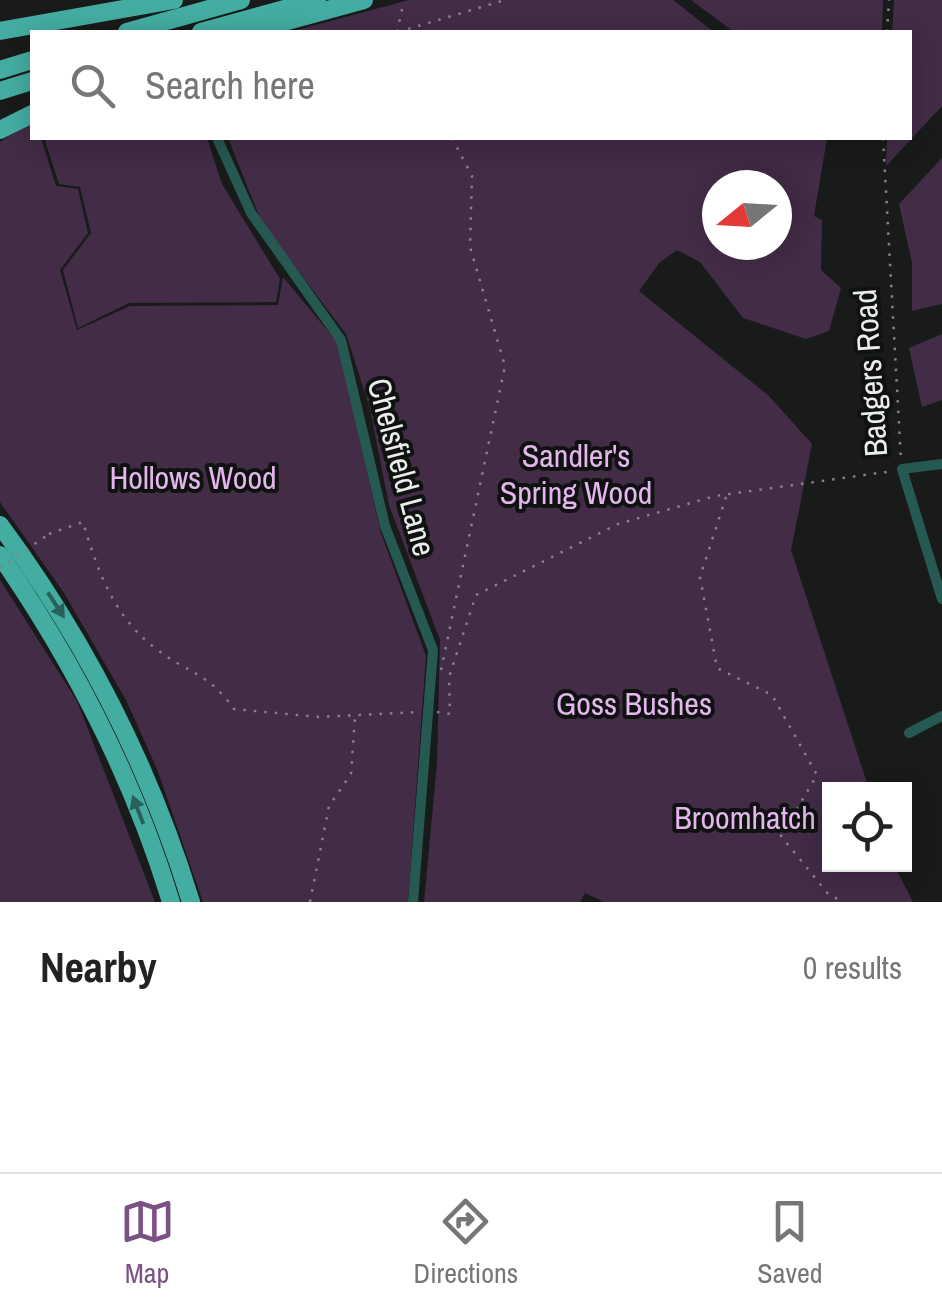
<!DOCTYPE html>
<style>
body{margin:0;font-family:"Archivo Narrow",sans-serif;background:#f2f2f2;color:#222}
.controls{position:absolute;right:30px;bottom:30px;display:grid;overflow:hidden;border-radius:0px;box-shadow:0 5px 25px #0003}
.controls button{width:90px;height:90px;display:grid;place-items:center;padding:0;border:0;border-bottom:2px solid #e0e0e0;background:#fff;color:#222;font:50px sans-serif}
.compass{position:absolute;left:702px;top:170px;width:90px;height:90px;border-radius:50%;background:#fff;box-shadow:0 5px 25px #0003;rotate:252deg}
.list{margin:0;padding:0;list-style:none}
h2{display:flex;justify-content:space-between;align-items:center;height:130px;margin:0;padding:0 40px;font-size:42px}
h2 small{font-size:32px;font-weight:400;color:#767676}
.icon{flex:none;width:55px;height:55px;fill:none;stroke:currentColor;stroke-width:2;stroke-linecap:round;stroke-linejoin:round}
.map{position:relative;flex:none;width:942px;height:902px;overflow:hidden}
.search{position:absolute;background:#fff;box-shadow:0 5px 25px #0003;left:30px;right:30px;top:30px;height:110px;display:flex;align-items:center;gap:25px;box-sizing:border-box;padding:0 35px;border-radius:0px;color:#767676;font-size:38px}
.sheet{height:270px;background:#fff}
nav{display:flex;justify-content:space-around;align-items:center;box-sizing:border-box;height:140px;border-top:2px solid #e0e0e0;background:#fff;font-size:28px;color:#767676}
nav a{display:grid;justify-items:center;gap:5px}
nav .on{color:#7c5285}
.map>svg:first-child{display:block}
</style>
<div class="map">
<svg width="942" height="902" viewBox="0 0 942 902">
<rect width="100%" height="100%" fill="#191b1b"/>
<g fill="#422c46" fill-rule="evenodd">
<polygon points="409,0 673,0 714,32 289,32"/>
<polygon points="691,0 883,0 882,32 734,32"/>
<polygon points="894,0 942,0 942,106 886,166 887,138 910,138 910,32 892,32"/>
<polygon points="32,122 32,138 41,138 56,186 78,189 88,233 60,270 77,330 130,306 278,305 283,277 337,342 381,533 426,656 408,902 203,902 157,769 126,700 64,593 0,502 0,142"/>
<polygon points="44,138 207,138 222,184 280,279 276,302 129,303 78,328 63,270 91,233 80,187 59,184"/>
<path d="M228,138H827L814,216L822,220L821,270L841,288L829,331L806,339L743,318L700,262L677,250L660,262L639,291L769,396L812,444L791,550L869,789H830V864L894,865L913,902H604L585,893L580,902H424L437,763L440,640L389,505L370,409L346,334L262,223ZM717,185H777V245H717Z"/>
<polygon points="942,158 942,304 912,311 912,263 899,204"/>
<polygon points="942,334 942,400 922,407 909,348"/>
<polygon points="0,580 77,701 155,902 0,902"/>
</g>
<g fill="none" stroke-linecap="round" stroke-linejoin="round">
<g stroke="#838585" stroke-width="2.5" stroke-dasharray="2.5 8" stroke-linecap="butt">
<polyline points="397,32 403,5"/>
<polyline points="398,32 505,0"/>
<polyline points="887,32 889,0"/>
<polyline points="883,138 901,460"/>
<polyline points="726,497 700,577 717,668 772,695 817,775 781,836 829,895 844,902"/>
<path d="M49,534L83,522C97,569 113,616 155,648C188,674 207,671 234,709L318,717L419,712"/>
<polyline points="441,670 505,366 470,247 472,176 452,138"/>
<polyline points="437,712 450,714 449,677 476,595 618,524 715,496 893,471"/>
<polyline points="310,902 329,806 351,774 355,717"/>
</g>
<g stroke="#275953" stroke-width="10">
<polyline points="217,138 251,213 341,340 385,526 433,650 413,902"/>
<polyline points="942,464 902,469 942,599"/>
<polyline points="909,733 942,716"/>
</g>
<g stroke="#44ada1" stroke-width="18">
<polyline points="0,31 174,0"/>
<polyline points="127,32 241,0"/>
<polyline points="201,32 317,0"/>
<polyline points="247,32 364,0"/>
<polyline points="0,70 32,60"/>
<polyline points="0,91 32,81"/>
<polyline points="0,130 32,114"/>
<path d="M0,525C85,640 149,765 191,902"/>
<path d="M0,555C74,662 133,777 171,902"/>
</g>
<polyline stroke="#838585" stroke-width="2.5" stroke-dasharray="2.5 8" stroke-linecap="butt" points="0,568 49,534"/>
</g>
<defs><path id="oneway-solid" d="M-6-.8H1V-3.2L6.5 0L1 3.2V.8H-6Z" transform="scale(2.5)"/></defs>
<g fill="#2a605a">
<use href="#oneway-solid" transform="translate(56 605) rotate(57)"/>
<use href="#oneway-solid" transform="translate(138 810) rotate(-111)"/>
</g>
<g text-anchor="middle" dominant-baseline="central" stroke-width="8" stroke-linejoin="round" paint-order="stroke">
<g font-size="32" fill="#ebeded" stroke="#101212">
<text transform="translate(870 373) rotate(-94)">Badgers Road</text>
<text transform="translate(402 467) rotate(75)">Chelsfield Lane</text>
</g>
<g font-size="32" fill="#e5b6ee" stroke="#101212">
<text x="576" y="455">Sandler's<tspan x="576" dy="37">Spring Wood</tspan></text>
<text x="193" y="477">Hollows Wood</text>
<text x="634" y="703">Goss Bushes</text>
<text x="745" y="817">Broomhatch</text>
</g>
</g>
</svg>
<div class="controls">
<button><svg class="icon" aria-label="locate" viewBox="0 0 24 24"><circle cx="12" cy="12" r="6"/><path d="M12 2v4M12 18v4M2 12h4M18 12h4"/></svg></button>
</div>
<svg class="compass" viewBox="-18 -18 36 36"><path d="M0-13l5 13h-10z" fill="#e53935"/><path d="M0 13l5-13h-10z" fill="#767676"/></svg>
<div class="search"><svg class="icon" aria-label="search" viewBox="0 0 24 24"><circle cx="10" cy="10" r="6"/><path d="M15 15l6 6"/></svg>Search here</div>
</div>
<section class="sheet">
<h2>Nearby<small>0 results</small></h2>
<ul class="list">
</ul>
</section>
<nav>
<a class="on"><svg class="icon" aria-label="map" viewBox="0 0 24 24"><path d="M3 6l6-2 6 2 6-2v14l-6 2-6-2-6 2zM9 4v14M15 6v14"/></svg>Map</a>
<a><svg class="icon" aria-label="directions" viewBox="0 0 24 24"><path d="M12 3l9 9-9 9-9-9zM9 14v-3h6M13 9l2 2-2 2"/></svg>Directions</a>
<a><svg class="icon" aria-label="saved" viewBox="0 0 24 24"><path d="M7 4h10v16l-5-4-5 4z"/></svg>Saved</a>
</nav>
